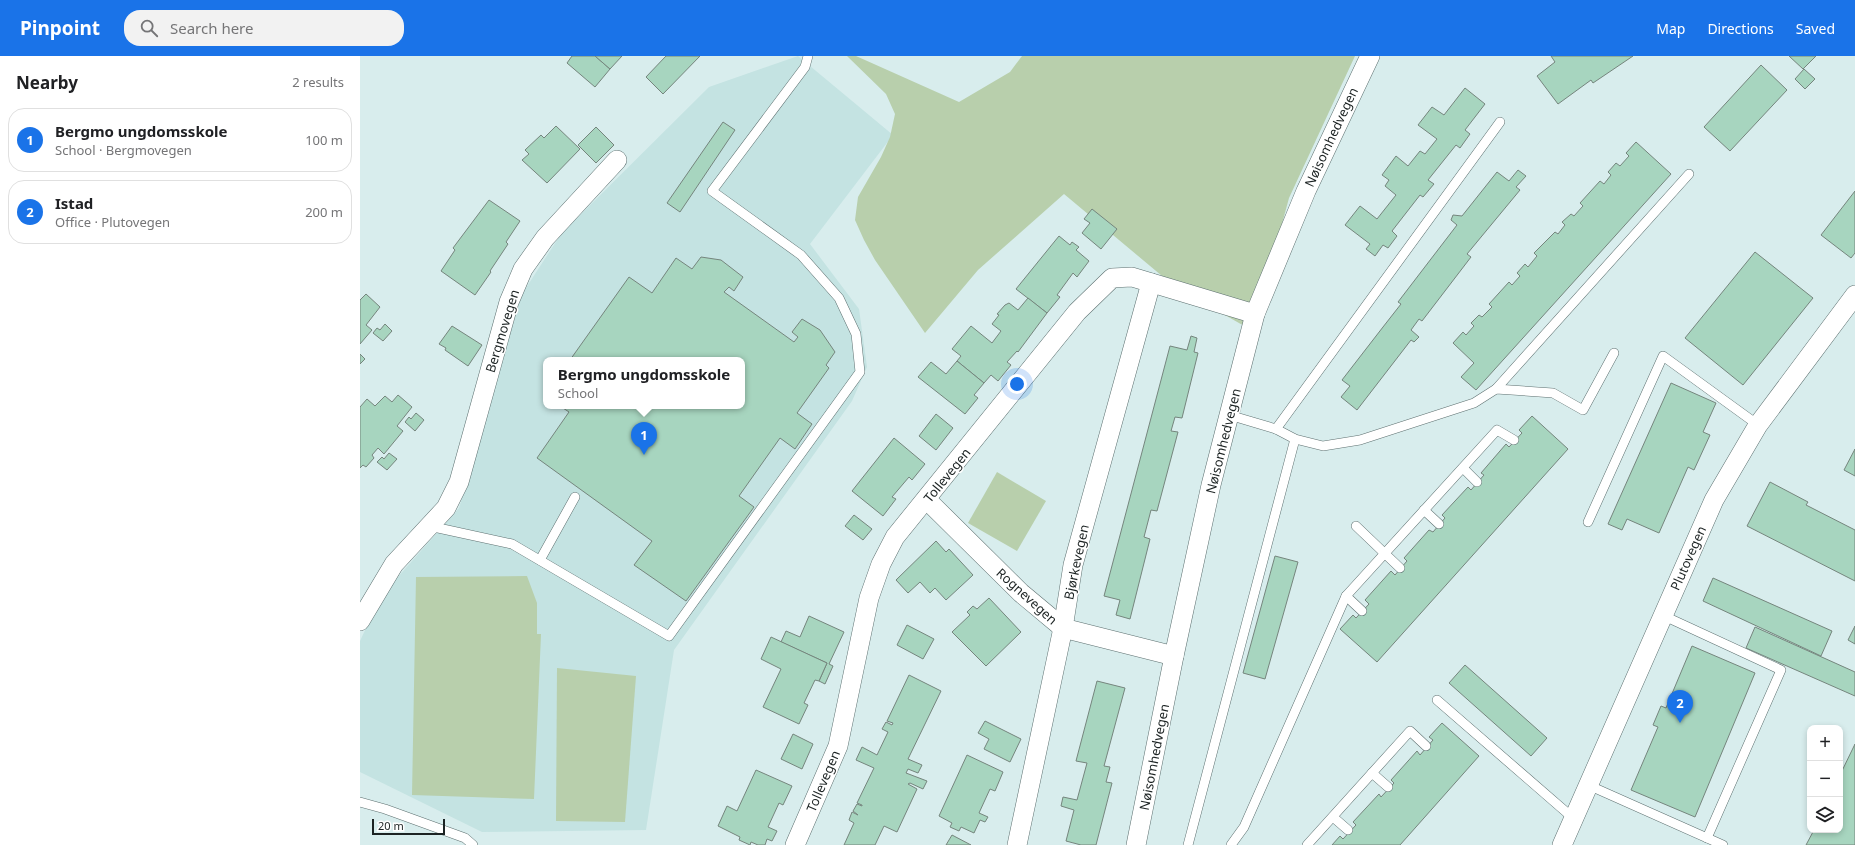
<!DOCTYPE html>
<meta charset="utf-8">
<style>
body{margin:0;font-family:"Noto Sans",sans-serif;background:#f2f2f2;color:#202124}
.controls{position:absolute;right:12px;bottom:12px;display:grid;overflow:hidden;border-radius:8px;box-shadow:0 2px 6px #0003}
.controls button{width:36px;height:36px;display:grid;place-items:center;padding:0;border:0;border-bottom:1px solid #e0e0e0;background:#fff;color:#202124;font:20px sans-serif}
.scale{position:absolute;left:12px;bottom:10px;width:73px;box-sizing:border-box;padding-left:4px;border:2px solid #1c2323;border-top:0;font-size:11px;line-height:14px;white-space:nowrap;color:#1c2323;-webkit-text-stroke:3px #fff;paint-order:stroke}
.you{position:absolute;left:657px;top:328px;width:14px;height:14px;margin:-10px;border:3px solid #fff;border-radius:50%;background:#1a73e8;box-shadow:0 0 0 6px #1a73e833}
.badge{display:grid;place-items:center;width:26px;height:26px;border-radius:50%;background:#1a73e8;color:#fff;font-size:13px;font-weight:700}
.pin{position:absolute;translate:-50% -33px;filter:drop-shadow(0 1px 2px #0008)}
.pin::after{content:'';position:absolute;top:21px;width:14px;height:12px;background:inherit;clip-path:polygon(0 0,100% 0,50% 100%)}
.popup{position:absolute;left:183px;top:301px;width:202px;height:52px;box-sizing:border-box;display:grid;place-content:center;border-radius:8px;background:#fff;filter:drop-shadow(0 1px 3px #0005);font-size:13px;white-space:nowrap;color:#757577}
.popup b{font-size:15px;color:#202124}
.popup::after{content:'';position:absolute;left:50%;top:100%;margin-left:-8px;border:8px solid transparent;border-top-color:#fff}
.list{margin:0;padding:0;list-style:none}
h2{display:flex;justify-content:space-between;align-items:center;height:52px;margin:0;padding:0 16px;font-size:17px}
h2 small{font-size:13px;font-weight:400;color:#757577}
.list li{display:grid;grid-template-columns:26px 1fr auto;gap:12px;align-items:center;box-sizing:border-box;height:64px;margin:0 8px 8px;padding:0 8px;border:1px solid #e0e0e0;border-radius:16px}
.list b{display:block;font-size:15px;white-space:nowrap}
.list p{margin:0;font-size:13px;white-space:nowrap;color:#757577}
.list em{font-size:13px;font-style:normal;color:#757577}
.icon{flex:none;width:22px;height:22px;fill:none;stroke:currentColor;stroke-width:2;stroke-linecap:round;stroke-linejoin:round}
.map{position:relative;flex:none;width:1495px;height:789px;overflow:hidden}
header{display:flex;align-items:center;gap:24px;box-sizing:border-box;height:56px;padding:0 20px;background:#1a73e8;color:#fff}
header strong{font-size:19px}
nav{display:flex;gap:22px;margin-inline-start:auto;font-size:14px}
.search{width:280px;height:36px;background:#f2f2f2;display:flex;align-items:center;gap:10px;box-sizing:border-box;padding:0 14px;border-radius:16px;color:#757577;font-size:15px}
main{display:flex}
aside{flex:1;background:#fff}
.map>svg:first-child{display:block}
</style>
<header>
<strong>Pinpoint</strong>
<div class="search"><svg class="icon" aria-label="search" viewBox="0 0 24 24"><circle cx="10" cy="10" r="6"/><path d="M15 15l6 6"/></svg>Search here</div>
<nav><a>Map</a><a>Directions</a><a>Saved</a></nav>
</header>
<main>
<aside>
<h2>Nearby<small>2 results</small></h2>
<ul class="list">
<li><span class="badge">1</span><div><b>Bergmo ungdomsskole</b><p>School · Bergmovegen</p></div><em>100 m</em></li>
<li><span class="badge">2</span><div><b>Istad</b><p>Office · Plutovegen</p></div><em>200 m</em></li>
</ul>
</aside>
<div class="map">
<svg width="1495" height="789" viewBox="0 0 1495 789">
<rect width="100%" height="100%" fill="#d8eded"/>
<path fill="#c4e3e2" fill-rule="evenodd" d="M438,0L533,79L450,188L499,253L507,311L492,345L314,594L286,774L122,776L0,716V585L21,540L99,452L162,238L201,178L349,31ZM186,304H382V350H186Z"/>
<g fill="#b8cfac">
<polygon points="487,0 496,0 599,46 650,16 662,0 995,0 929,142 893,275 814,230 704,138 618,214 565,277 515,204 504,184 495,164 498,141 521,101 530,81 535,58 526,38"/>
<polygon points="637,416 686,445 657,495 608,467"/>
<polygon points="167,520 177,547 177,578 181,578 174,743 52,739 56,521"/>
<polygon points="197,612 276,620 265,766 196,765"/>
</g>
<g fill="#a7d5bf" stroke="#75857d">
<polygon points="212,0 235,0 250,13 235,31 207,7"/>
<polygon points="235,0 262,0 250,13"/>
<polygon points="306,0 340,0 303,38 286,21"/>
<polygon points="1191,0 1273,0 1233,27 1231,24 1198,48 1177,20 1195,6"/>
<polygon points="1429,0 1456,0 1443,13"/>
<polygon points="1401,9 1427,34 1370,95 1344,71"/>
<polygon points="1444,13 1455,23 1445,33 1435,23"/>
<polygon points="1105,32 1125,48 1105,74 1110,78 1100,92 1096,89 1068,124 1074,128 1063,141 1060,139 1032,175 1037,180 1028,192 1023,189 1015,200 1006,193 1010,188 985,169 1000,150 1017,163 1036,139 1025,130 1029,124 1022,119 1036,100 1048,110 1060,95 1065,98 1077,83 1058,69 1072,51 1084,59"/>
<polygon points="363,66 375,74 320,156 307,147"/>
<polygon points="196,70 220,93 187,127 162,104 169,98 165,94 181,79 184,82"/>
<polygon points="236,71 254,89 236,107 218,89"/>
<polygon points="1276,86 1311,118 1116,334 1101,321 1114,307 1093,287 1103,276 1106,279 1114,270 1111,267 1119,259 1122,261 1132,251 1129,248 1149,226 1152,229 1160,220 1157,217 1165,208 1168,211 1177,200 1174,197 1195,176 1198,178 1205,169 1202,166 1211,158 1214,160 1223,150 1220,147 1240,125 1244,128 1251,119 1248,116 1256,107 1260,110 1269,100 1266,97"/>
<polygon points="1158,114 1166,120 1156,131 1160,134 1107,198 1111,201 1062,265 1059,263 1051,274 1059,281 1054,286 1051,284 997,354 981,341 990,330 982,324 1023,271 1041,248 1038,246 1097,169 1091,164 1093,159 1102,160 1137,116 1149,125"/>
<polygon points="1495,135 1495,197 1491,202 1461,179"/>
<polygon points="129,144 160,165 146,186 148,188 130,215 131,216 115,239 81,215 95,194 93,192"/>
<polygon points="732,153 757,173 741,193 722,177 730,167 724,163"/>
<polygon points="699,180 710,189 712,186 719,191 716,194 729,205 717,221 713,217 697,239 700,241 687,257 656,233"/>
<polygon points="1395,196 1453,242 1383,329 1325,282"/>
<polygon points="341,201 361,204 383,221 374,235 369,231 364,236 434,286 438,281 432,276 442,263 460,274 475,296 466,309 469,312 437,357 452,368 435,393 420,382 379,440 394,451 326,545 274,509 292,485 177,402 209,356 200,350 382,350 382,304 210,304 269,221 292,237 316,202 332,213"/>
<polygon points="6,238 20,251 6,269 12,274 0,288 0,244"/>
<polygon points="668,242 687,257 658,296 657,295 647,306 651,309 638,325 631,319 624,327 597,305 601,300 592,293 611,270 632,287 641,275 632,268 639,259 637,258 645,249 649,247 658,254"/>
<polygon points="25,268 32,275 23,285 13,277 17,272 20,274"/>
<polygon points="92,270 122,289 108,310 85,294 86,292 79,288"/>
<polygon points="831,280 837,282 834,296 838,297 822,362 815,361 811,375 818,376 797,455 791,454 784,481 790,483 770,563 756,559 760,544 744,540 810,290 827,294"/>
<polygon points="0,298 5,303 0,308"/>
<polygon points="597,305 624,327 614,339 618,342 605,358 558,321 571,306 586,318"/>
<polygon points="1311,327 1356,347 1343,376 1350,379 1334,414 1328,411 1299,477 1267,463 1262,474 1248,468"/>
<polygon points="38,339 52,351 37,370 43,375 24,398 18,392 12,399 14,402 6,411 3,409 0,412 0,351 7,343 15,350 25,340 32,346"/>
<polygon points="56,357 64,364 55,375 45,366 49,361 51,363"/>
<polygon points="576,358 593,372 576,394 559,380"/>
<polygon points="1172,360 1208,393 1017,606 980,573 993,559 996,562 1009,548 1005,544 1031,515 1035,519 1047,505 1044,502 1069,474 1073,476 1085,462 1082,459 1108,431 1111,434 1124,419 1121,417 1146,388 1149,391 1162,377 1159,374"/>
<polygon points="534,382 565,408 552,424 549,421 532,441 536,443 523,460 492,435"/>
<polygon points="1495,393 1495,420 1484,414"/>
<polygon points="29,397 37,403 27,414 17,406 22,401 24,403"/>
<polygon points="1410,426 1448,446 1446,449 1495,474 1495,525 1387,470"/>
<polygon points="494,459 512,473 503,484 485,470"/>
<polygon points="576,485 586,496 589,493 613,519 586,544 575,532 570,537 560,526 548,537 536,524"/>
<polygon points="915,500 938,506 905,623 883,617"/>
<polygon points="1353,522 1472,575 1461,600 1343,545"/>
<polygon points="629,542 661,576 626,610 592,576 610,559 607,556 613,550 617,553"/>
<polygon points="449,560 484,576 469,608 473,610 465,628 459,625 467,607 421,586 426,575 440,581"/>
<polygon points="547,569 574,583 563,603 537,589"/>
<polygon points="1495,570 1495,588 1488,584"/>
<polygon points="1395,571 1495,616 1495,640 1386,592"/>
<polygon points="411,581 467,607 459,625 455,624 444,647 448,649 439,668 403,651 421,613 401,603"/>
<polygon points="1332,590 1395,617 1335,761 1271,734 1298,671 1293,669 1301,650 1306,652"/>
<polygon points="1105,609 1187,682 1171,700 1089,627"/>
<polygon points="549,619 581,635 548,703 562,709 558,717 548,713 546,717 567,725 563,733 550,727 548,728 557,733 537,776 524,770 515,789 484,789 494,767 489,764 492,756 498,759 493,755 497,748 502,750 502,749 497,747 514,712 496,704 502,691 517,699 528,676 522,673 526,666 532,669 533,667 527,665"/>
<polygon points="737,625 765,632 744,710 750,711 746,726 752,727 736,789 721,789 706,785 714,754 701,750 703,741 717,744 727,707 716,705"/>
<polygon points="625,665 661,683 650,706 624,693 629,683 618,677"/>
<polygon points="1082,667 1119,700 1040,789 972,789 980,780 983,783 996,769 993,766 1019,738 1021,741 1034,727 1031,724 1057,695 1060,699 1073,684 1069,681"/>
<polygon points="433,678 453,688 442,713 421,703"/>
<polygon points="1495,688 1495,789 1446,789 1454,774 1480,774 1480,719"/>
<polygon points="607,699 643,716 635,735 630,733 619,757 628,761 625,766 620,764 614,777 601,771 599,775 590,771 592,767 579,760"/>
<polygon points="396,714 432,730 423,749 419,747 408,771 417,775 412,785 407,783 405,789 398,789 391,786 390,789 379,784 380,781 358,770 367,750 377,755"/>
<polygon points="592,779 611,789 586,789"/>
</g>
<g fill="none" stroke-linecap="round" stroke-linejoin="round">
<g stroke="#5d7070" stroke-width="10">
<g id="service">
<polyline points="1136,333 1329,118"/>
<polyline points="869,359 916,373 935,383 963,390 1000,384 1114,347 1136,333 1193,337 1223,354 1254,297"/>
<polyline points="916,373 1140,66"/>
<polyline points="1103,412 1117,426"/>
<polyline points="1064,454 1079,468"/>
<polyline points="1228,466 1303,300 1398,369"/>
<polyline points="69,470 152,488 309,580 500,316 496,278 479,242 441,199 352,135 445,11 448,0"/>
<polyline points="996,470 1040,512"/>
<polyline points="180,504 215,441"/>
<polyline points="986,540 1002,555"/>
<polyline points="1302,559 1421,614 1347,782"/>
<polyline points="1077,644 1213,762"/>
<polyline points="1012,717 1028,731"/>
<polyline points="1228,729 1363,789"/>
<polyline points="0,746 25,753 105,782 113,789"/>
<polyline points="973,761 988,774"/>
<polyline points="828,789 935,383"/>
<polyline points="871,789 884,771 986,540 1137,374 1154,384"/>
<polyline points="947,789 1050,675 1066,690"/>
</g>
</g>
<g stroke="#5d7070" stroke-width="20">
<g id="minor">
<polyline points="567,444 661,537 703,572 814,600"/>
<polyline points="0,565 34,508 86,452 99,426 149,246 163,213 185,182 257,104"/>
<polyline points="435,789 478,690 509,542 521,508 535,481 717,256 752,222 772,221 895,258"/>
<polyline points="657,789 703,572 713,509 791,227"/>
<polyline points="776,789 814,600 851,429 895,258 946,135 1010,0"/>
<polyline points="1202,789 1354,444 1398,369 1495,239"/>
</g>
</g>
<use href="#service" stroke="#fff" stroke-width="9"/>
<use href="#minor" stroke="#fff" stroke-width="19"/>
</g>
<g text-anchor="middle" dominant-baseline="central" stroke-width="3" stroke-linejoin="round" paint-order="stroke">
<g font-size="13" fill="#1c2323" stroke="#fff">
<text transform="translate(971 81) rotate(-65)">Nøisomhedvegen</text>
<text transform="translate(142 275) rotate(-73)">Bergmovegen</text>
<text transform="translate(863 385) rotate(-76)">Nøisomhedvegen</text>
<text transform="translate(587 419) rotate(-51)">Tollevegen</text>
<text transform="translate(1328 502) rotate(-66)">Plutovegen</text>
<text transform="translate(716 506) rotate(-78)">Bjørkevegen</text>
<text transform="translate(667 540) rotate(42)">Rognevegen</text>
<text transform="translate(794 701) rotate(-79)">Nøisomhedvegen</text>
<text transform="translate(463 725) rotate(-67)">Tollevegen</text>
</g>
</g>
</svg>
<div class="controls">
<button>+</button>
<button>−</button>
<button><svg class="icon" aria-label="layers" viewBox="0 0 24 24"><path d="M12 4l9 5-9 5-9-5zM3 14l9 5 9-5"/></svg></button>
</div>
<div class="scale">20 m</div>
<div class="you"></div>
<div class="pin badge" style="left:284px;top:399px">1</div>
<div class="popup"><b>Bergmo ungdomsskole</b>School</div>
<div class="pin badge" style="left:1320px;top:667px">2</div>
</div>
</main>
